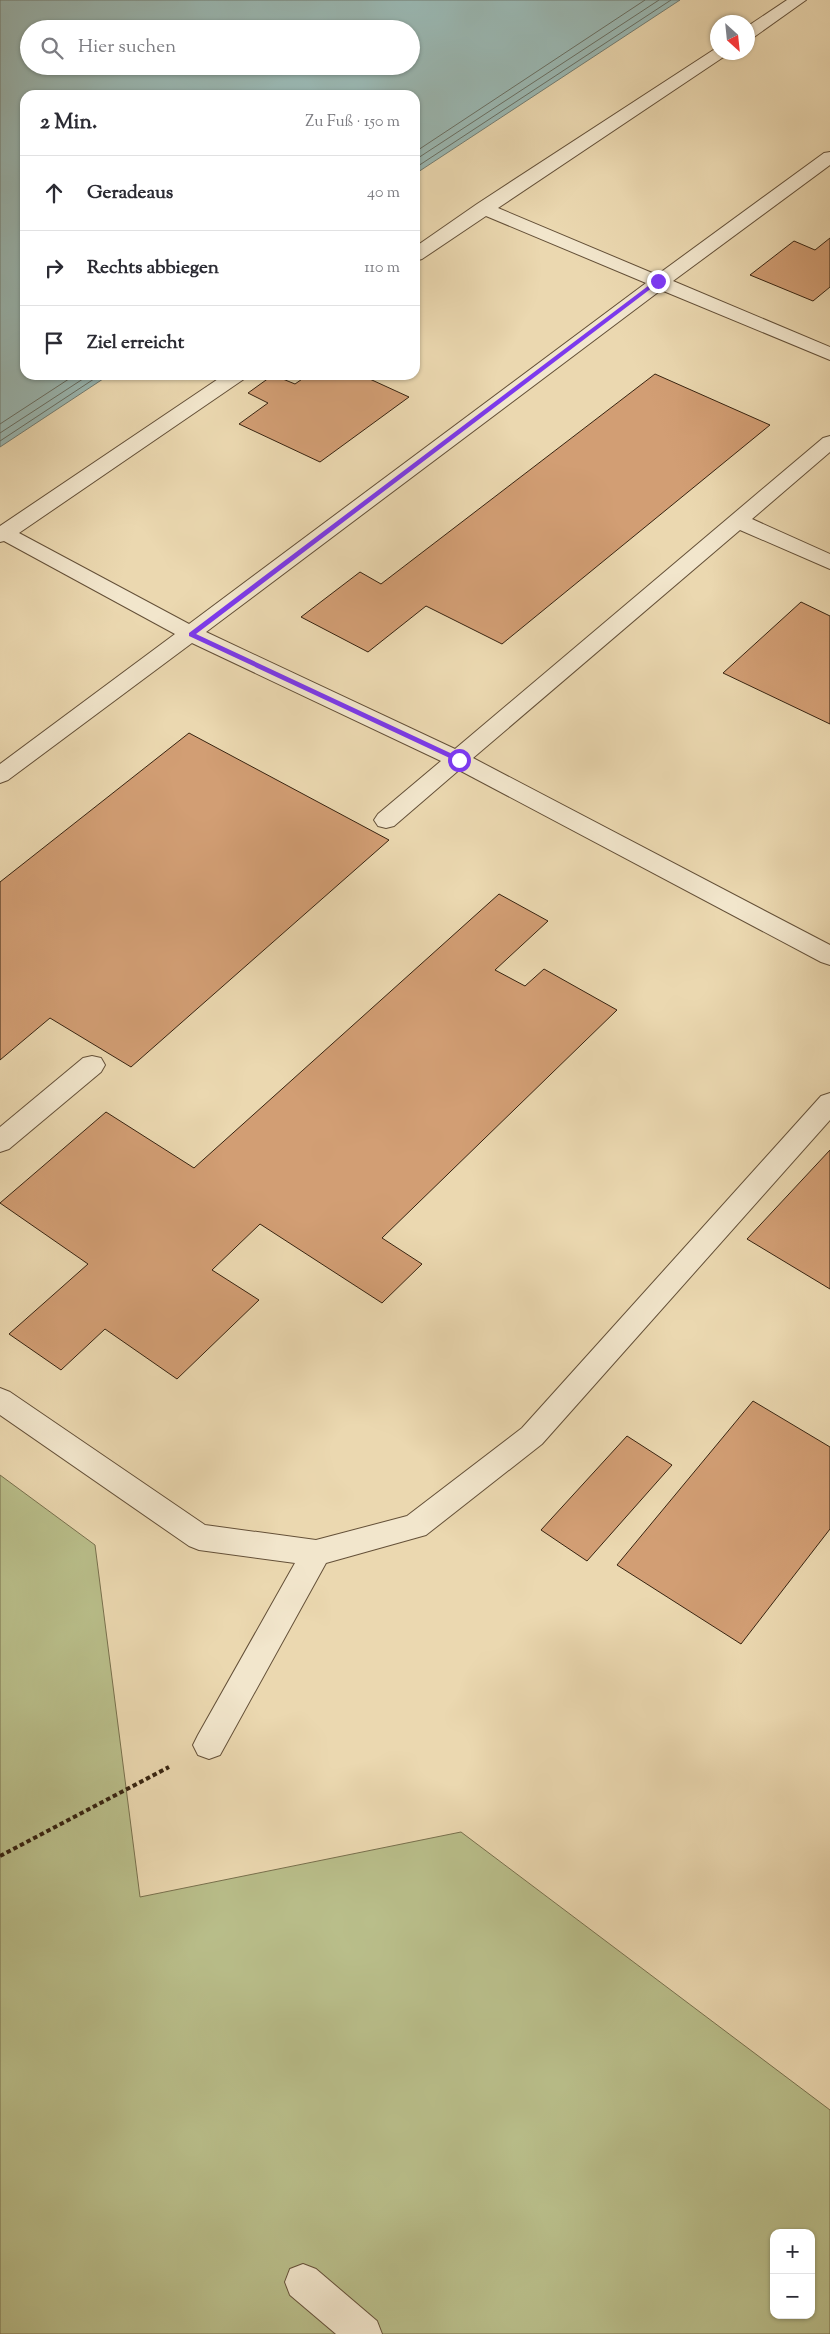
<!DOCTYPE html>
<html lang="de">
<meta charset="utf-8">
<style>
body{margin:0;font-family:"Sorts Mill Goudy",serif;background:#f2f2f3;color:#2b2b33}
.controls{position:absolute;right:15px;bottom:15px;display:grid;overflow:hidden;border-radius:10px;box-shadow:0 1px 4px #0004}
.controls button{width:45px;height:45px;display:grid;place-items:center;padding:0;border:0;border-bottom:1px solid #e1e1e2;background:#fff;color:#2b2b33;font:25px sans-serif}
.compass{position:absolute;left:710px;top:15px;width:45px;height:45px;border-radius:50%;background:#fff;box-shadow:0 1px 4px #0004;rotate:153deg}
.stop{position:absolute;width:15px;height:15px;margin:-11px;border:4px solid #7c3aed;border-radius:50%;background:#fff}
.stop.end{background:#7c3aed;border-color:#fff;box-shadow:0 1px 5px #0008}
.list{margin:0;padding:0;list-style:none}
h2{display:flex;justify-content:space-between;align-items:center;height:65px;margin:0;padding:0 20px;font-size:21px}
h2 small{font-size:16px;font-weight:400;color:#7c7c81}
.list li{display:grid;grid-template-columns:32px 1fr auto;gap:15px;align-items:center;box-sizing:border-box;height:75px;padding:0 20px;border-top:1px solid #e1e1e2}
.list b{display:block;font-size:19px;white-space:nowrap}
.list em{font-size:16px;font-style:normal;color:#7c7c81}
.icon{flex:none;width:28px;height:28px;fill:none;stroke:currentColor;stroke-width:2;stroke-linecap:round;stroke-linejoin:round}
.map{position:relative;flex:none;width:830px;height:2334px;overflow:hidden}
.search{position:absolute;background:#fff;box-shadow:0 1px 4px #0004;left:20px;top:20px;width:400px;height:55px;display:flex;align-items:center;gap:12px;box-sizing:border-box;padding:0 18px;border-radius:28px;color:#7c7c81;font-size:19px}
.panel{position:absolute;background:#fff;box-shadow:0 1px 4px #0004;left:20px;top:90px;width:400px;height:290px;border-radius:15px}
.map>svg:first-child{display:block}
</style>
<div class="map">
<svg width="830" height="2334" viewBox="0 0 830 2334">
<rect width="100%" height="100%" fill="#ebd8b0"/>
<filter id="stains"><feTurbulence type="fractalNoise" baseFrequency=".004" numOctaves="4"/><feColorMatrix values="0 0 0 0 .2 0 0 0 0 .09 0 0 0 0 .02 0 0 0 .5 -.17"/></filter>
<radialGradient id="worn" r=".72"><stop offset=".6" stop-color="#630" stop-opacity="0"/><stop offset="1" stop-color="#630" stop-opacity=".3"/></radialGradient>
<path fill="#b9be8a" stroke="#78704d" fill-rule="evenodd" d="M0,1475L95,1545L140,1897L461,1832L830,2110V2334H0ZM774,2233H811V2315H774Z"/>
<path fill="#9ab8b3" stroke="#727c72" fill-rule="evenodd" d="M0,0H680L415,174V95H25V375H109L0,447ZM29,29H411V66H29Z"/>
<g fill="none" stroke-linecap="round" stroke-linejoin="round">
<g stroke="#686e62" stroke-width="1">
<polyline points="415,152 645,0"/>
<polyline points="415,160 659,0"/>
<polyline points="415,168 671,0"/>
<polyline points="0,424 75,375"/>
<polyline points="0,433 89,375"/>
<polyline points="0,441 100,375"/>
</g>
</g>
<g fill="#d29e74" stroke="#372310">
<polygon points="830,238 830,287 813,301 750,275 794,241 815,250"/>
<polygon points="655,374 770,425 502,644 426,606 368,652 301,617 360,572 381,584"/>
<polygon points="273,375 295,384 308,375 361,375 409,397 320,462 239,424 268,403 248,393"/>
<polygon points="801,602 830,616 830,724 723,673"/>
<polygon points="189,733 389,840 131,1067 50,1018 0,1060 0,882"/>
<polygon points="499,894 548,921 495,970 525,986 544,969 617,1010 382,1238 422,1264 382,1303 260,1224 212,1270 259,1300 177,1379 105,1329 61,1370 9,1334 88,1264 0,1203 106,1112 194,1168"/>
<polygon points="830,1150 830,1289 747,1239"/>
<polygon points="753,1401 830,1447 830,1529 741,1644 617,1565"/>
<polygon points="627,1436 672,1465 587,1561 541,1530"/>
</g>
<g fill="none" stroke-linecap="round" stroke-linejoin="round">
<g stroke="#645038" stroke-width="2">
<g id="service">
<polygon points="787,0 806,0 754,37 748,38 748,26"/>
<polygon points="718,47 718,52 727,52 725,56 498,208 657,275 824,153 830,152 830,165 673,281 830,347 830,360 661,290 206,632 455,749 823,438 830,436 830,452 752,519 830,554 830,569 740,530 473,758 830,945 830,965 821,962 459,770 394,826 386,828 378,826 374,820 378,814 441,761 192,643 8,780 0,783 0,764 175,634 4,541 0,542 0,526 224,375 247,375 244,379 19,533 189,624 646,283 486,216 422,259 415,261 415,247 477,204"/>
<polygon points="92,1056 101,1058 105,1065 101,1072 9,1149 0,1152 0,1127 83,1058"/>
<polygon points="830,1093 830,1120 542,1444 426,1535 326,1563 220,1755 209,1759 198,1755 193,1745 198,1735 295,1563 199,1550 189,1546 0,1415 0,1388 10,1392 205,1525 316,1540 407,1516 522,1428 821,1096"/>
<polygon points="303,2264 316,2269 377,2321 382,2334 336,2334 290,2295 285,2282 290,2269"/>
</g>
</g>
<polyline stroke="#372310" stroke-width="4" stroke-dasharray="4.5 3" stroke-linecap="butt" points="0,1856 169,1767"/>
<use href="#service" fill="#f2e6cc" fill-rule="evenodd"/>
</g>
<polygon fill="#7c3aed" points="656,280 661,281 196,634 461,758 461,761 456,761 189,636 189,633"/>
<rect width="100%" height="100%" filter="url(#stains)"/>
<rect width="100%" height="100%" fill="url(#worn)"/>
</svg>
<div class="controls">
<button>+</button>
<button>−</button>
</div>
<svg class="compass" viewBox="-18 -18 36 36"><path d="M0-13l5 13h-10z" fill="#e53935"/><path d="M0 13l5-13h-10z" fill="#7c7c81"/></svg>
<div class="stop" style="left:459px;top:760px"></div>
<div class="stop end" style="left:658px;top:281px"></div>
<div class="search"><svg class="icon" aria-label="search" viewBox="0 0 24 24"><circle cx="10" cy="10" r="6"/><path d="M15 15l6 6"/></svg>Hier suchen</div>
<section class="panel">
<h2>2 Min.<small>Zu Fuß · 150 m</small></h2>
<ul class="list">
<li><svg class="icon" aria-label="ahead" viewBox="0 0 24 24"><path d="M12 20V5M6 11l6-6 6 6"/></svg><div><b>Geradeaus</b></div><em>40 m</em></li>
<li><svg class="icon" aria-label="right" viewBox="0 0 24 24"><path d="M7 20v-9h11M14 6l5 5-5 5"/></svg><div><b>Rechts abbiegen</b></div><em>110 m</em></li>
<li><svg class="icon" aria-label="arrive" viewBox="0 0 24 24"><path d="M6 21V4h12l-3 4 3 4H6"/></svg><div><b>Ziel erreicht</b></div></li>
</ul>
</section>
</div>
